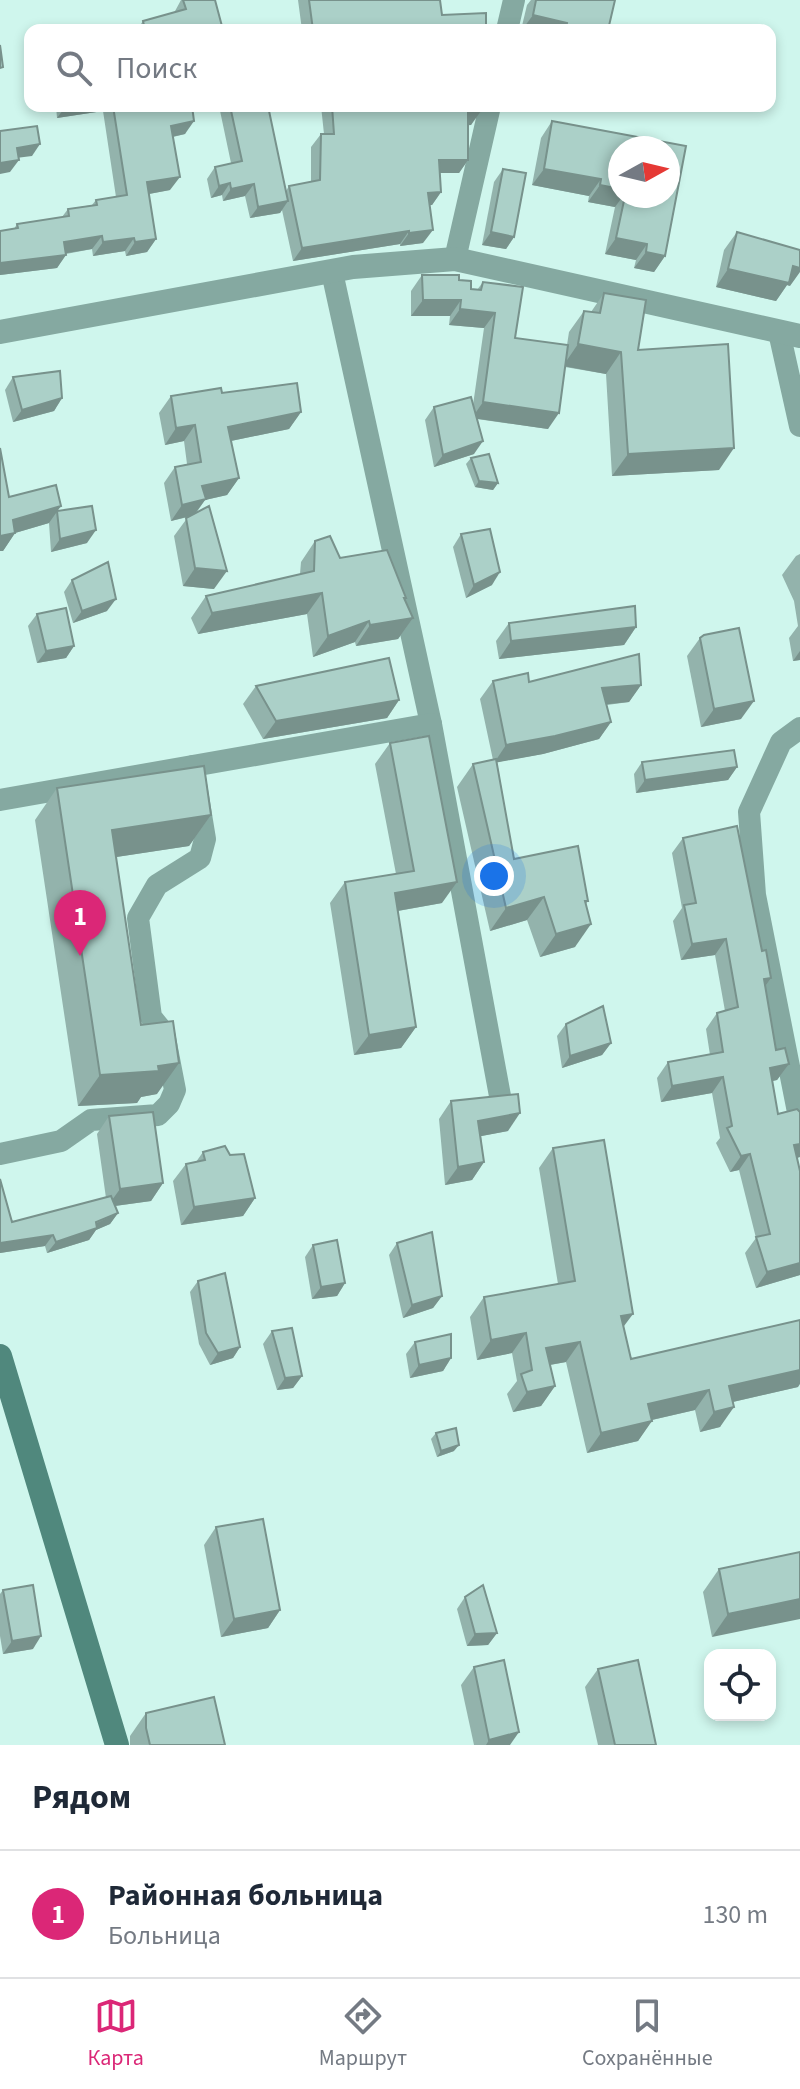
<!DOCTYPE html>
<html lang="ru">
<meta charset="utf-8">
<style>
body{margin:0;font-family:"Source Sans 3",sans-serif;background:#f2f2f3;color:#1f2937}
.controls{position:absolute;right:24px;bottom:24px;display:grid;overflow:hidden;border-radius:16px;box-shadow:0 4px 12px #0003}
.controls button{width:72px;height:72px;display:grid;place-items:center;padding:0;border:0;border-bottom:2px solid #e0e1e3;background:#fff;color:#1f2937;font:40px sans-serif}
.compass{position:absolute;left:608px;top:136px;width:72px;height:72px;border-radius:50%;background:#fff;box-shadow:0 4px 12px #0003;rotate:82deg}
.you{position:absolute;left:494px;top:876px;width:28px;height:28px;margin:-20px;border:6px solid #fff;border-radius:50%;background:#1a73e8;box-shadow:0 0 0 12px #1a73e833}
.badge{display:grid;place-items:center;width:52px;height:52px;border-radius:50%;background:#db2777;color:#fff;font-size:26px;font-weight:700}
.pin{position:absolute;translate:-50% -66px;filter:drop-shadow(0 2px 4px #0008)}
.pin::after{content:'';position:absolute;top:42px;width:28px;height:24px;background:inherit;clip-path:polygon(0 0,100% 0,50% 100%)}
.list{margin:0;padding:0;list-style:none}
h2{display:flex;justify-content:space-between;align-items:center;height:104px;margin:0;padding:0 32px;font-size:34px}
h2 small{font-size:26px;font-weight:400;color:#747a83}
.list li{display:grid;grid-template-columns:52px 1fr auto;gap:24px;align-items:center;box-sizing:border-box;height:128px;padding:0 32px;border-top:2px solid #e0e1e3}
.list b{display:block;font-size:30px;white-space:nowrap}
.list p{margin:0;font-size:26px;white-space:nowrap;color:#747a83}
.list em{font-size:26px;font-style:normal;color:#747a83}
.icon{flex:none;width:44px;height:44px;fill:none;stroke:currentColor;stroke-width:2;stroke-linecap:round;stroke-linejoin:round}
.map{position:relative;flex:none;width:800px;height:1745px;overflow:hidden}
.search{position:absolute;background:#fff;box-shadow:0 4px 12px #0003;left:24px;right:24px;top:24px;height:88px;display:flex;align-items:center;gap:20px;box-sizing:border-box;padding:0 28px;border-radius:16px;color:#747a83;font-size:30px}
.sheet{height:232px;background:#fff}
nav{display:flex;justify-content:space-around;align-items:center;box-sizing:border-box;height:112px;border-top:2px solid #e0e1e3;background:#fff;font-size:22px;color:#747a83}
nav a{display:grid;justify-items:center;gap:4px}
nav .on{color:#db2777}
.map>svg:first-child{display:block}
</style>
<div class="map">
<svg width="800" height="1745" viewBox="0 0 800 1745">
<rect width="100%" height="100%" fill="#cff6ed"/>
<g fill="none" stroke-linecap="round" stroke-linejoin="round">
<g stroke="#85a9a1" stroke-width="22">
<polyline points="507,30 514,0"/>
<polyline points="455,259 490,106"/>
<polyline points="332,272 431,724 500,1096"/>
<polyline points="779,332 800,426"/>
<polyline points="800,728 781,742 749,812 755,895 800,1122"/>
<polyline points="0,800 431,724"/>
<polyline points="0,1154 61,1141 91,1120 158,1115 169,1104 175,1090 164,1033 151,1017 138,918 157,885 200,858 205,839 193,766"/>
</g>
<polyline stroke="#85a9a1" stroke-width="24" points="0,332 353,267 455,259 800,336"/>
<polyline stroke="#50887d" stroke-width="24" points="0,1356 117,1745"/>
</g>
<g fill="#93b3ac" fill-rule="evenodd">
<polygon points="181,0 215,0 223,30 137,30 143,21 174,13"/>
<polygon points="298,0 440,0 442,15 486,30 302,30"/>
<polygon points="531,0 615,0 608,30 521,30 527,5"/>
<polygon points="56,106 194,106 192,109 185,134 173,137 170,190 149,194 156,239 147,252 126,256 125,251 93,256 92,249 66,254 57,268 0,275 0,231 14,229 17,224 62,217 68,209 92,205 96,200 116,197 103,111 57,118"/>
<polygon points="219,106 268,106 286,191 289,186 311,182 311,147 321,134 324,134 321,106 480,106 471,125 468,125 468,160 459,173 440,173 441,192 432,205 430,205 423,243 400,246 400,244 293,261 282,210 280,213 250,218 245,196 223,201 222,195 211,198 207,179 215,167 231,163"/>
<path d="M552,121L686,146L665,256L654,272L634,268L636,260L605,254L615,207L588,202L589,196L532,185L541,138ZM620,148L668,196H620Z"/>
<polygon points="503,169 514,237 506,249 482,245 494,182"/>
<polygon points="737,232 790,286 787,285 776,301 716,287 724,250"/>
<polygon points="422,275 459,280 471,289 477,290 483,282 515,338 567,345 569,332 584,311 591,312 604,293 638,350 719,470 612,476 606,374 565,367 548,429 477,419 474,454 434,467 425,420 434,407 473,405 484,328 449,325 450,316 411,316 411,291"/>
<polygon points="13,377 62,398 54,411 13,422 5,390"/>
<polygon points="222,393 301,412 289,429 231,441 239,478 227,495 205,500 196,513 214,589 183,586 174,536 188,517 171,521 164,483 175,467 187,464 184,441 165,445 159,413 171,396"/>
<polygon points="471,458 498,483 493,490 475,487 466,464"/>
<polygon points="9,497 57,511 87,543 51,552 49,523 15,533 3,551"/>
<polygon points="461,534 492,585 466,598 453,547"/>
<polygon points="315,541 340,558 406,598 405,600 413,618 398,639 356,646 355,642 313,657 307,614 198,634 191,618 206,596 300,574 301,562"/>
<polygon points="800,554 800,660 793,661 789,638 798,626 794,601 782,575 796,556"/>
<polygon points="72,580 107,611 73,623 64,592"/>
<polygon points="37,614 74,646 66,658 37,663 28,626"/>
<polygon points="509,623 636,627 624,645 499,659 496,641"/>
<polygon points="700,638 741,719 701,727 687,656"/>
<polygon points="493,681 641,685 629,702 607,705 611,722 599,739 543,754 497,762 514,859 588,901 586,904 575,947 540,957 527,920 490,931 457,787 473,764 493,760 480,699"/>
<polygon points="256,686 399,700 387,718 263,739 243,704"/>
<polygon points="390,743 442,903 398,911 416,1027 401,1048 354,1055 330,903 345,882 396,874 375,764"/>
<polygon points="642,762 737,767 728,780 636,793 634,774"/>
<polygon points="57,788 211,815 189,846 116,857 141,1025 157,1094 141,1097 137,1103 78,1106 35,820"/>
<polygon points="683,838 762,951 771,978 765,987 776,1050 789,1064 777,1080 772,1081 778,1114 800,1157 797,1158 800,1275 756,1288 745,1253 756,1238 739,1170 730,1172 716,1143 720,1138 712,1093 661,1102 657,1078 668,1062 710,1055 706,1029 717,1013 725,1011 715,955 681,960 673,921 682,908 672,853"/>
<polygon points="566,1024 611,1043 602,1055 562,1068 557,1036"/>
<polygon points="451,1101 508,1131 481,1136 484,1162 472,1180 445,1185 439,1119"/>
<polygon points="109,1116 163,1183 151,1201 115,1206 118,1213 110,1224 96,1230 89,1240 47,1253 45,1246 0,1253 0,1179 12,1222 106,1198 97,1134"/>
<polygon points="553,1148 623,1328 631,1359 798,1387 733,1402 720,1427 700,1432 695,1410 652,1420 638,1441 587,1453 566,1362 550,1365 555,1386 541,1406 513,1412 507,1394 517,1381 512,1353 477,1360 470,1317 484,1297 558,1284 539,1168"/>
<polygon points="203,1152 255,1198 243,1216 181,1225 173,1181 186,1164 196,1162"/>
<polygon points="397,1243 442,1296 433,1308 403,1318 389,1255"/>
<polygon points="313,1245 345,1283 337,1296 312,1299 305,1257"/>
<polygon points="198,1281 240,1347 233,1358 210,1365 199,1344 190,1292"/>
<polygon points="272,1331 302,1376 293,1388 277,1390 263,1344"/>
<polygon points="415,1342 451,1358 443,1371 410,1378 406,1354"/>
<polygon points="436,1433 454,1451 437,1457 431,1439"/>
<polygon points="216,1527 280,1610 268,1628 221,1637 204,1545"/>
<polygon points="800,1552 712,1637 703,1592 719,1569"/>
<polygon points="3,1590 33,1649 3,1654 0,1636 0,1594"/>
<polygon points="465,1597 497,1633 488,1645 467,1646 457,1609"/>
<polygon points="474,1667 510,1745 474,1745 461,1685"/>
<polygon points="598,1669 656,1745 598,1745 585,1687"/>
<polygon points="146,1713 225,1745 130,1745 130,1736"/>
</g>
<g fill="#78928c">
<polygon points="533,15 567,23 562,30 522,30"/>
<polygon points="66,106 106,106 103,111 57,118"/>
<polygon points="481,111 471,125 459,126 468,112"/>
<polygon points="194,121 185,134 162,139 171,126"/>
<polygon points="40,144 32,156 8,159 17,148"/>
<polygon points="19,160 10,172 0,174 0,163"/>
<polygon points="439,160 468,160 459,173 430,173"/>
<polygon points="544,169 601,179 589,196 532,185"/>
<polygon points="180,177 170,190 138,196 147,182"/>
<polygon points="230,183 222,195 211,198 219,186"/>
<polygon points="254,184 245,196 223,201 231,189"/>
<polygon points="600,185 620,189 620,196 623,196 615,207 588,202"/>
<polygon points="441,192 432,205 419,206 428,193"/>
<polygon points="288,201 280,213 250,218 258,207"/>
<polygon points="433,230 423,243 400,246 409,233"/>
<polygon points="409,231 400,244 293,261 302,248"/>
<polygon points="491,232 514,237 506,249 482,245"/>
<polygon points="102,236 92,249 55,255 64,242"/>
<polygon points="134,238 125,251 93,256 103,242"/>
<polygon points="616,238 647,244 636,260 605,254"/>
<polygon points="156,239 147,252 126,256 135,242"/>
<polygon points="646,252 665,256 654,272 634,268"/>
<polygon points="66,255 57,268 0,275 0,263"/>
<polygon points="793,266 800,268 800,272 790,286 787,285 776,301 716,287 728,269"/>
<polygon points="423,300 461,300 450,316 411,316"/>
<polygon points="460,309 495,313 484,328 449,325"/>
<polygon points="578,344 621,352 606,374 563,366"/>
<polygon points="62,398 54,411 13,422 22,410"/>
<polygon points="483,402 559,413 548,429 472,418"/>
<polygon points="301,412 289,429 216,444 228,427"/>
<polygon points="195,425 184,441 165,445 176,428"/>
<polygon points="483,441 474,454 434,467 443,455"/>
<polygon points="734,448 719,470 612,476 628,454"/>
<polygon points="239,478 227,495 205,500 194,515 171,521 182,505 202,486"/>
<polygon points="479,481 498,483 493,490 475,487"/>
<polygon points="61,506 49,523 15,533 3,551 0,551 0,536 13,520"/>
<polygon points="96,530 87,543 51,552 60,539"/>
<polygon points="195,568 227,571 214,589 183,586"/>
<polygon points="500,572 492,585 466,598 474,585"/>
<polygon points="322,593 307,614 198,634 212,613"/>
<polygon points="116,599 107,611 73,623 82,611"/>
<polygon points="413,618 398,639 356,646 370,625"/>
<polygon points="369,621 355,642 313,657 328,636"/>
<polygon points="636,627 624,645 499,659 511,641"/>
<polygon points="74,646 66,658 37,663 46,651"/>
<polygon points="800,651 800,660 793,661"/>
<polygon points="641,685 629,702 590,706 602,688"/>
<polygon points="399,700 387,718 263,739 276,721"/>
<polygon points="754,701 741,719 701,727 714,709"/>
<polygon points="611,722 599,739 543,754 494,763 506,745"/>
<polygon points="737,767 728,780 636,793 645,780"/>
<polygon points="211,815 189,846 90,861 112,830"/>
<polygon points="457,882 442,903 380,914 395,893"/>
<polygon points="544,897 527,920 490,931 506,908"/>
<polygon points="591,924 575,947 540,957 556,934"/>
<polygon points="726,939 715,955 681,960 692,944"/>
<polygon points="771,978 760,994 764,979"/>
<polygon points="416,1027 401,1048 354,1055 369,1035"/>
<polygon points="611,1043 602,1055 562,1068 570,1056"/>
<polygon points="179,1063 157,1094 141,1097 137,1103 78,1106 100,1075"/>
<polygon points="789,1064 777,1080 759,1084 770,1068"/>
<polygon points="723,1077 712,1093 661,1102 672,1086"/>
<polygon points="520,1113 508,1131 466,1139 478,1121"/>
<polygon points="800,1144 800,1157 783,1161 794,1145"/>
<polygon points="750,1154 739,1170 730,1172 741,1156"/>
<polygon points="484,1162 472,1180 445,1185 458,1167"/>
<polygon points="163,1183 151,1201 107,1207 120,1189"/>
<polygon points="255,1198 243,1216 181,1225 194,1207"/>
<polygon points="118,1213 110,1224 96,1230 89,1240 47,1253 56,1242"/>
<polygon points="53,1235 45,1246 0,1253 0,1243"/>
<polygon points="800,1263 800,1275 756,1288 767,1272"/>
<polygon points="345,1283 337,1296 312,1299 321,1287"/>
<polygon points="442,1296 433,1308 403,1318 412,1305"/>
<polygon points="633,1314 618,1334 621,1316"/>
<polygon points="526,1333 512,1353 477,1360 491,1340"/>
<polygon points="580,1342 566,1362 532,1368 546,1348"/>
<polygon points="240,1347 233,1358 210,1365 218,1353"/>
<polygon points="451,1358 443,1371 410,1378 419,1365"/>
<polygon points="800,1370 800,1384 798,1387 715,1406 729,1386"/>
<polygon points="302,1376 293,1388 277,1390 285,1378"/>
<polygon points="555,1386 541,1406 513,1412 527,1392"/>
<polygon points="709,1390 695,1410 634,1424 648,1404"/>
<polygon points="734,1407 720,1427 700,1432 714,1412"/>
<polygon points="652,1421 638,1441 587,1453 601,1433"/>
<polygon points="459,1445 454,1451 437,1457 441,1451"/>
<polygon points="800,1599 800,1619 712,1637 728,1614"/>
<polygon points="280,1610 268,1628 221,1637 234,1619"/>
<polygon points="497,1633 488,1645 467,1646 475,1634"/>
<polygon points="41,1636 33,1649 3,1654 12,1641"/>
<polygon points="519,1732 510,1745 486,1745 489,1740"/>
</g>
<g fill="#abd0c8" stroke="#78928c" stroke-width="2">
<polygon points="183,0 215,0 223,30 145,30 143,21 186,9"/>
<polygon points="309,0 440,0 442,15 486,13 486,30 313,30"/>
<polygon points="536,0 615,0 608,30 566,30 567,23 533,15"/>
<polygon points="0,45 3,67 0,68"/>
<polygon points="113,106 192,106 194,121 171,126 180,177 147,182 156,239 135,242 134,238 103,242 102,236 64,242 66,255 0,263 0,231 18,228 17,224 69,216 68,209 97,205 96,200 127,195"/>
<polygon points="230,106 268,106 288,201 258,207 254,184 231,189 230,183 219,186 215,167 242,161"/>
<polygon points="332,106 480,106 481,111 468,112 468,160 439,160 441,192 428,193 433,230 409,233 409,231 302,248 289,186 320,180 321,134 334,134"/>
<polygon points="552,121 686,146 665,256 646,252 647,244 616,238 625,196 668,196 668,148 620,148 620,189 600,185 601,179 544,169"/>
<polygon points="37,126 40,144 17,148 19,160 0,163 0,131"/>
<polygon points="503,169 526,173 514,237 491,232"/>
<polygon points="737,232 800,250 800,268 793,266 789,283 728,269"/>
<polygon points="422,275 459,275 459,280 471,281 471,289 481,290 483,282 523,287 515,338 568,345 559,413 483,402 495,313 460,309 461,300 423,300"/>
<polygon points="604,293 646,300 638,350 728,344 734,448 628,454 621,352 578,344 584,311 600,313"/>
<polygon points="60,371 62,398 22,410 13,377"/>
<polygon points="297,383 301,412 228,427 239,478 202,486 206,499 182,505 175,467 201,462 195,425 176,428 171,396 221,388 222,393"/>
<polygon points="471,397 483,441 443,455 434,407"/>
<polygon points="0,448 9,497 56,485 61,506 13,520 15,533 0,536"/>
<polygon points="489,454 498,483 479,481 471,458"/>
<polygon points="92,506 96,530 60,539 57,511"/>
<polygon points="209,506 227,571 195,568 186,518"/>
<polygon points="490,529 500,572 474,585 461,534"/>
<polygon points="330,536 340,558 387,550 406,598 404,598 413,618 370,625 369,621 328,636 322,593 212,613 206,596 314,571 315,541"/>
<polygon points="108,562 116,599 82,611 72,580"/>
<polygon points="635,606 636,627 511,641 509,623"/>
<polygon points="66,608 74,646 46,651 37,614"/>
<polygon points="739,628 754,701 714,709 700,638 704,635"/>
<polygon points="639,654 641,685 602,688 611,722 555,736 506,745 493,681 528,673 529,682"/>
<polygon points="389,658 399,700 276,721 256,686"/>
<polygon points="429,736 457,882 395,893 416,1027 369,1035 345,882 414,871 390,743"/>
<polygon points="734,750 737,767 645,780 642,762"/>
<polygon points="496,759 514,859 578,846 588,901 585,901 591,924 556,934 544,897 506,908 473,764"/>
<polygon points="204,766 211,815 112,830 141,1025 173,1021 179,1063 158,1066 159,1071 100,1075 57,788"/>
<polygon points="737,826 762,951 766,950 771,978 764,979 776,1050 785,1048 789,1064 770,1068 778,1114 797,1109 800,1112 800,1144 794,1145 800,1171 800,1263 767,1272 756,1237 770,1234 750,1154 741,1156 727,1128 732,1126 723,1077 672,1086 668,1062 723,1052 717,1013 738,1007 726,939 692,944 684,905 696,903 683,838"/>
<polygon points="603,1006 611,1043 570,1056 566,1024"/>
<polygon points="518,1094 520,1113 478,1121 484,1162 458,1167 451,1101"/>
<polygon points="153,1112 163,1183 120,1189 109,1116"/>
<polygon points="604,1140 633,1314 621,1316 631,1359 800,1320 800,1370 729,1386 734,1407 714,1412 709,1390 648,1404 652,1421 601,1433 580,1342 546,1348 555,1386 527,1392 521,1374 532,1370 526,1333 491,1340 484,1297 575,1281 553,1148"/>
<polygon points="225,1146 230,1155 244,1154 255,1198 194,1207 186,1164 205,1160 203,1152"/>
<polygon points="0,1179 12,1222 111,1196 118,1213 96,1222 97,1228 56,1242 53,1235 0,1243"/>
<polygon points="432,1232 442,1296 412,1305 397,1243"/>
<polygon points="337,1240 345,1283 321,1287 313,1245"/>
<polygon points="225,1273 240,1347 218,1353 206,1333 198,1281"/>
<polygon points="292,1328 302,1376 285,1378 272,1331"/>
<polygon points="451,1334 451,1358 419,1365 415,1342"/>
<polygon points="456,1428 459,1445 441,1451 436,1433"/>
<polygon points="263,1519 280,1610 234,1619 216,1527"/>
<polygon points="800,1552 800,1599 728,1614 719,1569"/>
<polygon points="33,1585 41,1636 12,1641 3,1590"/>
<polygon points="483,1585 497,1633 475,1634 465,1597"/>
<polygon points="504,1660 519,1732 489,1740 474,1667"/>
<polygon points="638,1660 656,1745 615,1745 598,1669"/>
<polygon points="214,1697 225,1745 150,1745 146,1728 146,1713"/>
</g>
</svg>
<div class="controls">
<button><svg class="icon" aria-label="locate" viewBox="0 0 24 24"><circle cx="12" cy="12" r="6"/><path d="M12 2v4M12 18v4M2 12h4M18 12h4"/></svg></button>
</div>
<svg class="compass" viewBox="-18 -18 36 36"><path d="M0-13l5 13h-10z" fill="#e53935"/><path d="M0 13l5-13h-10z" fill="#747a83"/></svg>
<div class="you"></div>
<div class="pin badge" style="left:80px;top:956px">1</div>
<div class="search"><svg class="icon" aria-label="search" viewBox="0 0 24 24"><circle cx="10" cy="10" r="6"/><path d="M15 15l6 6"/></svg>Поиск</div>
</div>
<section class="sheet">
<h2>Рядом<small></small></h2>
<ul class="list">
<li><span class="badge">1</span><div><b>Районная больница</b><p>Больница</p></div><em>130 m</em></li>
</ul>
</section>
<nav>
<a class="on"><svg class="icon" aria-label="map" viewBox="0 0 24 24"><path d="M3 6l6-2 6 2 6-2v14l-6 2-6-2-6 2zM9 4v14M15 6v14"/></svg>Карта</a>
<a><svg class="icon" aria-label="directions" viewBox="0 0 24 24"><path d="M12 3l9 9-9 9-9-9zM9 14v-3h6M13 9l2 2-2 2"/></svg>Маршрут</a>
<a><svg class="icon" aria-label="saved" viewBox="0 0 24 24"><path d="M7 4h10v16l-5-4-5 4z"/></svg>Сохранённые</a>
</nav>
